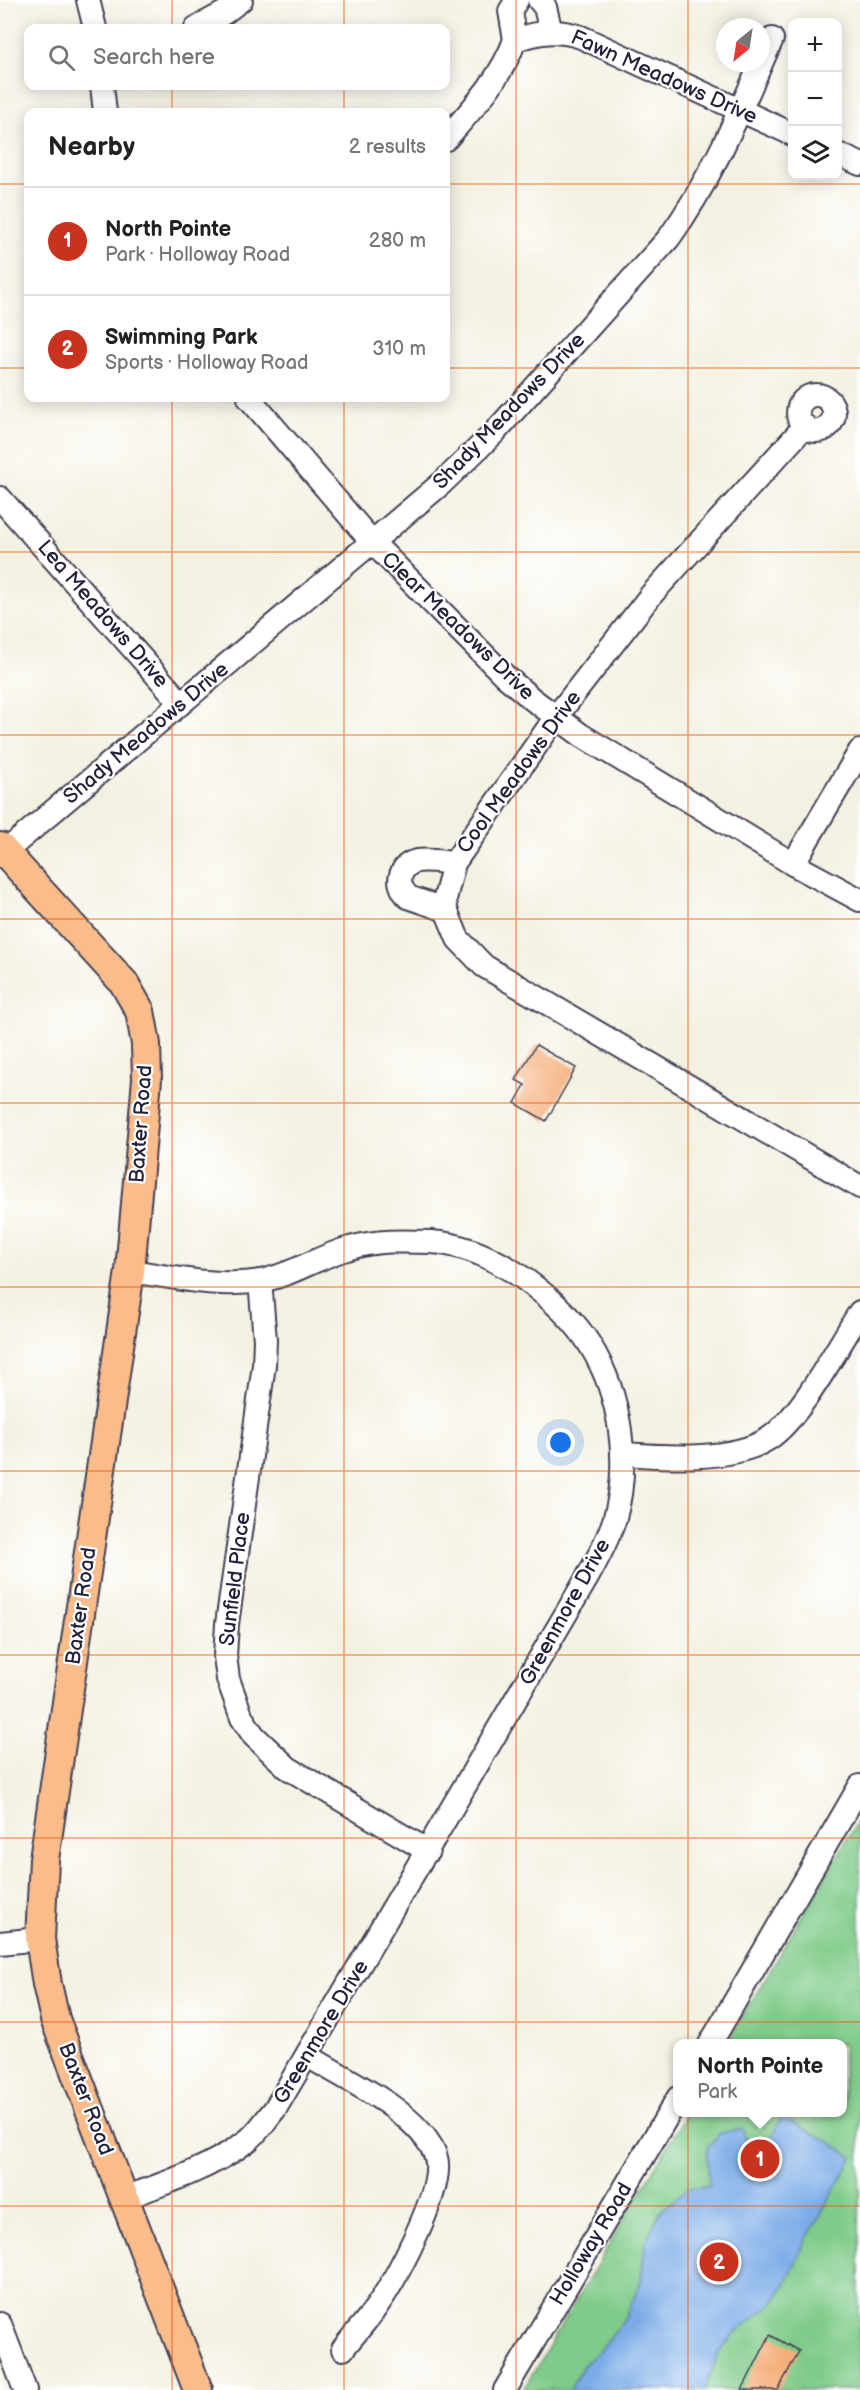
<!DOCTYPE html>
<meta charset="utf-8">
<style>
body{margin:0;font-family:"Balsamiq Sans",sans-serif;background:#f2f2f2;color:#222}
.controls{position:absolute;right:18px;top:18px;display:grid;overflow:hidden;border-radius:12px;box-shadow:0 3px 15px #0003}
.controls button{width:54px;height:54px;display:grid;place-items:center;padding:0;border:0;border-bottom:2px solid #e0e0e0;background:#fff;color:#222;font:30px sans-serif}
.compass{position:absolute;left:716px;top:18px;width:54px;height:54px;border-radius:50%;background:#fff;box-shadow:0 3px 15px #0003;rotate:210deg}
.you{position:absolute;left:561px;top:1443px;width:21px;height:21px;margin:-15px;border:4px solid #fff;border-radius:50%;background:#1a73e8;box-shadow:0 0 0 9px #1a73e833}
.badge{display:grid;place-items:center;width:39px;height:39px;border-radius:50%;background:#c8321e;color:#fff;font-size:20px;font-weight:700}
.pin{position:absolute;translate:-50% -50%;border:3px solid #fff;box-shadow:0 2px 6px #0006}
.popup{position:absolute;left:673px;top:2039px;width:174px;height:78px;box-sizing:border-box;display:grid;place-content:center;border-radius:12px;background:#fff;filter:drop-shadow(0 2px 4px #0005);font-size:20px;white-space:nowrap;color:#767676}
.popup b{font-size:22px;color:#222}
.popup::after{content:'';position:absolute;left:50%;top:100%;margin-left:-12px;border:12px solid transparent;border-top-color:#fff}
.list{margin:0;padding:0;list-style:none}
h2{display:flex;justify-content:space-between;align-items:center;height:78px;margin:0;padding:0 24px;font-size:26px}
h2 small{font-size:20px;font-weight:400;color:#767676}
.list li{display:grid;grid-template-columns:39px 1fr auto;gap:18px;align-items:center;box-sizing:border-box;height:108px;padding:0 24px;border-top:2px solid #e0e0e0}
.list b{display:block;font-size:22px;white-space:nowrap}
.list p{margin:0;font-size:20px;white-space:nowrap;color:#767676}
.list em{font-size:20px;font-style:normal;color:#767676}
.icon{flex:none;width:33px;height:33px;fill:none;stroke:currentColor;stroke-width:2;stroke-linecap:round;stroke-linejoin:round}
.map{position:relative;flex:none;width:860px;height:2390px;overflow:hidden}
.search{position:absolute;background:#fff;box-shadow:0 3px 15px #0003;left:24px;top:24px;width:426px;height:66px;display:flex;align-items:center;gap:15px;box-sizing:border-box;padding:0 21px;border-radius:12px;color:#767676;font-size:22px}
.panel{position:absolute;background:#fff;box-shadow:0 3px 15px #0003;left:24px;top:108px;width:426px;height:294px;border-radius:12px}
.map>svg:first-child{display:block}
</style>
<div class="map">
<svg width="860" height="2390" viewBox="0 0 860 2390">
<rect width="100%" height="100%" fill="#fff"/>
<filter id="ink" filterUnits="userSpaceOnUse"><feTurbulence type="fractalNoise" baseFrequency=".0167" numOctaves="2"/><feDisplacementMap in="SourceGraphic" scale="12" xChannelSelector="R" yChannelSelector="G"/><feConvolveMatrix kernelMatrix="1 2 1 2 8 2 1 2 1" color-interpolation-filters="sRGB"/></filter>
<filter id="wash" filterUnits="userSpaceOnUse"><feTurbulence type="fractalNoise" baseFrequency=".008" numOctaves="4" result="noise"/><feDisplacementMap in="SourceGraphic" scale="24" xChannelSelector="R" yChannelSelector="G"/><feGaussianBlur stdDeviation="1.35" result="paint"/><feColorMatrix in="noise" values="0 0 0 0 0 0 0 0 0 0 0 0 0 0 0 0 0 1.4 0 .05"/><feComposite in="paint" operator="in"/></filter>
<g filter="url(#wash)">
<rect width="100%" height="100%" fill="#f4f1e2"/>
<polygon fill="#7fcb89" stroke="#507662" stroke-width="1.5" points="860,1817 859,2390 523,2390 687,2113 843,2112 843,2044 727,2043"/>
<polygon fill="#7cace7" stroke="#4f6791" stroke-width="1.5" points="782,2117 830,2142 853,2157 805,2242 786,2284 770,2306 734,2334 718,2354 705,2390 570,2390 582,2367 606,2344 626,2317 641,2281 645,2243 660,2212 688,2188 709,2186 707,2147 720,2133 742,2129 757,2163"/>
<g id="blocks">
<g fill="#f5ae7a">
<polygon points="536,1045 576,1068 546,1121 515,1103 525,1085 516,1080"/>
<polygon points="770,2335 799,2351 778,2390 742,2390"/>
</g>
</g>
</g>
<g filter="url(#ink)">
<use href="#blocks" fill-opacity="0" stroke="#424154" stroke-width="1.5"/>
<g fill="none" stroke-linecap="round" stroke-linejoin="round">
<g stroke="#424154" stroke-width="26">
<g id="minor">
<polyline points="88,0 95,28"/>
<polyline points="539,0 545,7 551,32"/>
<polyline points="196,28 224,13 241,0"/>
<polyline points="515,40 510,11 517,0"/>
<polyline points="102,86 105,112"/>
<path d="M446,139C472,109 501,79 515,40C538,32 557,29 581,37L792,134"/>
<polyline points="838,154 860,164"/>
<circle cx="816" cy="413" r="18"/>
<polyline points="249,398 372,542 505,676 532,699 581,735 793,864 860,900"/>
<polyline points="805,426 651,595 556,717 454,863 445,899 446,910 458,939 484,966 860,1187"/>
<polyline points="0,498 181,703"/>
<path d="M0,856L442,483L494,433L669,238C713,177 741,108 772,39"/>
<polyline points="793,864 860,751"/>
<path d="M446,910L408,897C403,891 398,883 401,875C408,853 437,862 454,863"/>
<polyline points="260,1281 265,1340 264,1365 227,1624 225,1656 228,1679 242,1718 254,1736 288,1768 428,1851"/>
<path d="M622,1454C664,1457 732,1462 768,1439C800,1419 838,1346 860,1312"/>
<polyline points="0,1943 40,1939"/>
<polyline points="710,2044 860,1786"/>
<path d="M308,2056C345,2079 405,2106 429,2143C433,2148 437,2158 437,2164C440,2196 396,2279 377,2306C367,2321 354,2334 343,2349"/>
<path d="M124,2198C166,2183 211,2168 247,2141C258,2133 266,2119 275,2109L587,1578C597,1560 607,1541 614,1521C631,1464 621,1395 590,1345C574,1319 548,1296 523,1278C497,1260 464,1244 431,1242C404,1241 376,1240 350,1248C319,1256 295,1274 261,1281C217,1288 173,1277 130,1271"/>
<polyline points="0,2324 25,2390"/>
<polyline points="505,2390 678,2098"/>
</g>
</g>
<g stroke="#424154" stroke-width="32">
<polyline id="major" points="0,847 124,983 140,1011 146,1044 147,1079 130,1271 44,1860 40,1939 47,1984 55,2019 198,2390"/>
</g>
<use href="#minor" stroke="#fff" stroke-width="22"/>
<use href="#major" stroke="#fabc8b" stroke-width="28"/>
</g>
</g>
<path fill="none" stroke="#e8590c" stroke-width="1.5" stroke-opacity="0.55" d="M172,0V28M344,0V28M516,0V2390M688,0V2390M172,86V112M344,86V112M0,184H28M446,184H860M0,368H28M446,368H860M172,398V2390M344,398V2390M0,552H860M0,735H860M0,919H860M0,1103H860M0,1287H860M0,1471H860M0,1655H860M0,1838H860M0,2022H860M0,2206H860"/>
<g text-anchor="middle" dominant-baseline="central" stroke-width="4.5" stroke-linejoin="round" paint-order="stroke">
<g font-size="21" fill="#22223b" stroke="#fff">
<text transform="translate(664 77) rotate(24)">Fawn Meadows Drive</text>
<text transform="translate(509 411) rotate(-46)">Shady Meadows Drive</text>
<text transform="translate(103 614) rotate(49)">Lea Meadows Drive</text>
<text transform="translate(458 626) rotate(44)">Clear Meadows Drive</text>
<text transform="translate(146 733) rotate(-40)">Shady Meadows Drive</text>
<text transform="translate(519 772) rotate(-54)">Cool Meadows Drive</text>
<text transform="translate(141 1124) rotate(-86)">Baxter Road</text>
<text transform="translate(235 1579) rotate(-83)">Sunfield Place</text>
<text transform="translate(81 1606) rotate(-82)">Baxter Road</text>
<text transform="translate(565 1612) rotate(-61)">Greenmore Drive</text>
<text transform="translate(321 2032) rotate(-59)">Greenmore Drive</text>
<text transform="translate(86 2099) rotate(69)">Baxter Road</text>
<text transform="translate(591 2244) rotate(-59)">Holloway Road</text>
</g>
</g>
</svg>
<div class="controls">
<button>+</button>
<button>−</button>
<button><svg class="icon" aria-label="layers" viewBox="0 0 24 24"><path d="M12 4l9 5-9 5-9-5zM3 14l9 5 9-5"/></svg></button>
</div>
<svg class="compass" viewBox="-18 -18 36 36"><path d="M0-13l5 13h-10z" fill="#e53935"/><path d="M0 13l5-13h-10z" fill="#767676"/></svg>
<div class="you"></div>
<div class="pin badge" style="left:760px;top:2159px">1</div>
<div class="popup"><b>North Pointe</b>Park</div>
<div class="pin badge" style="left:719px;top:2262px">2</div>
<div class="search"><svg class="icon" aria-label="search" viewBox="0 0 24 24"><circle cx="10" cy="10" r="6"/><path d="M15 15l6 6"/></svg>Search here</div>
<section class="panel">
<h2>Nearby<small>2 results</small></h2>
<ul class="list">
<li><span class="badge">1</span><div><b>North Pointe</b><p>Park · Holloway Road</p></div><em>280 m</em></li>
<li><span class="badge">2</span><div><b>Swimming Park</b><p>Sports · Holloway Road</p></div><em>310 m</em></li>
</ul>
</section>
</div>
